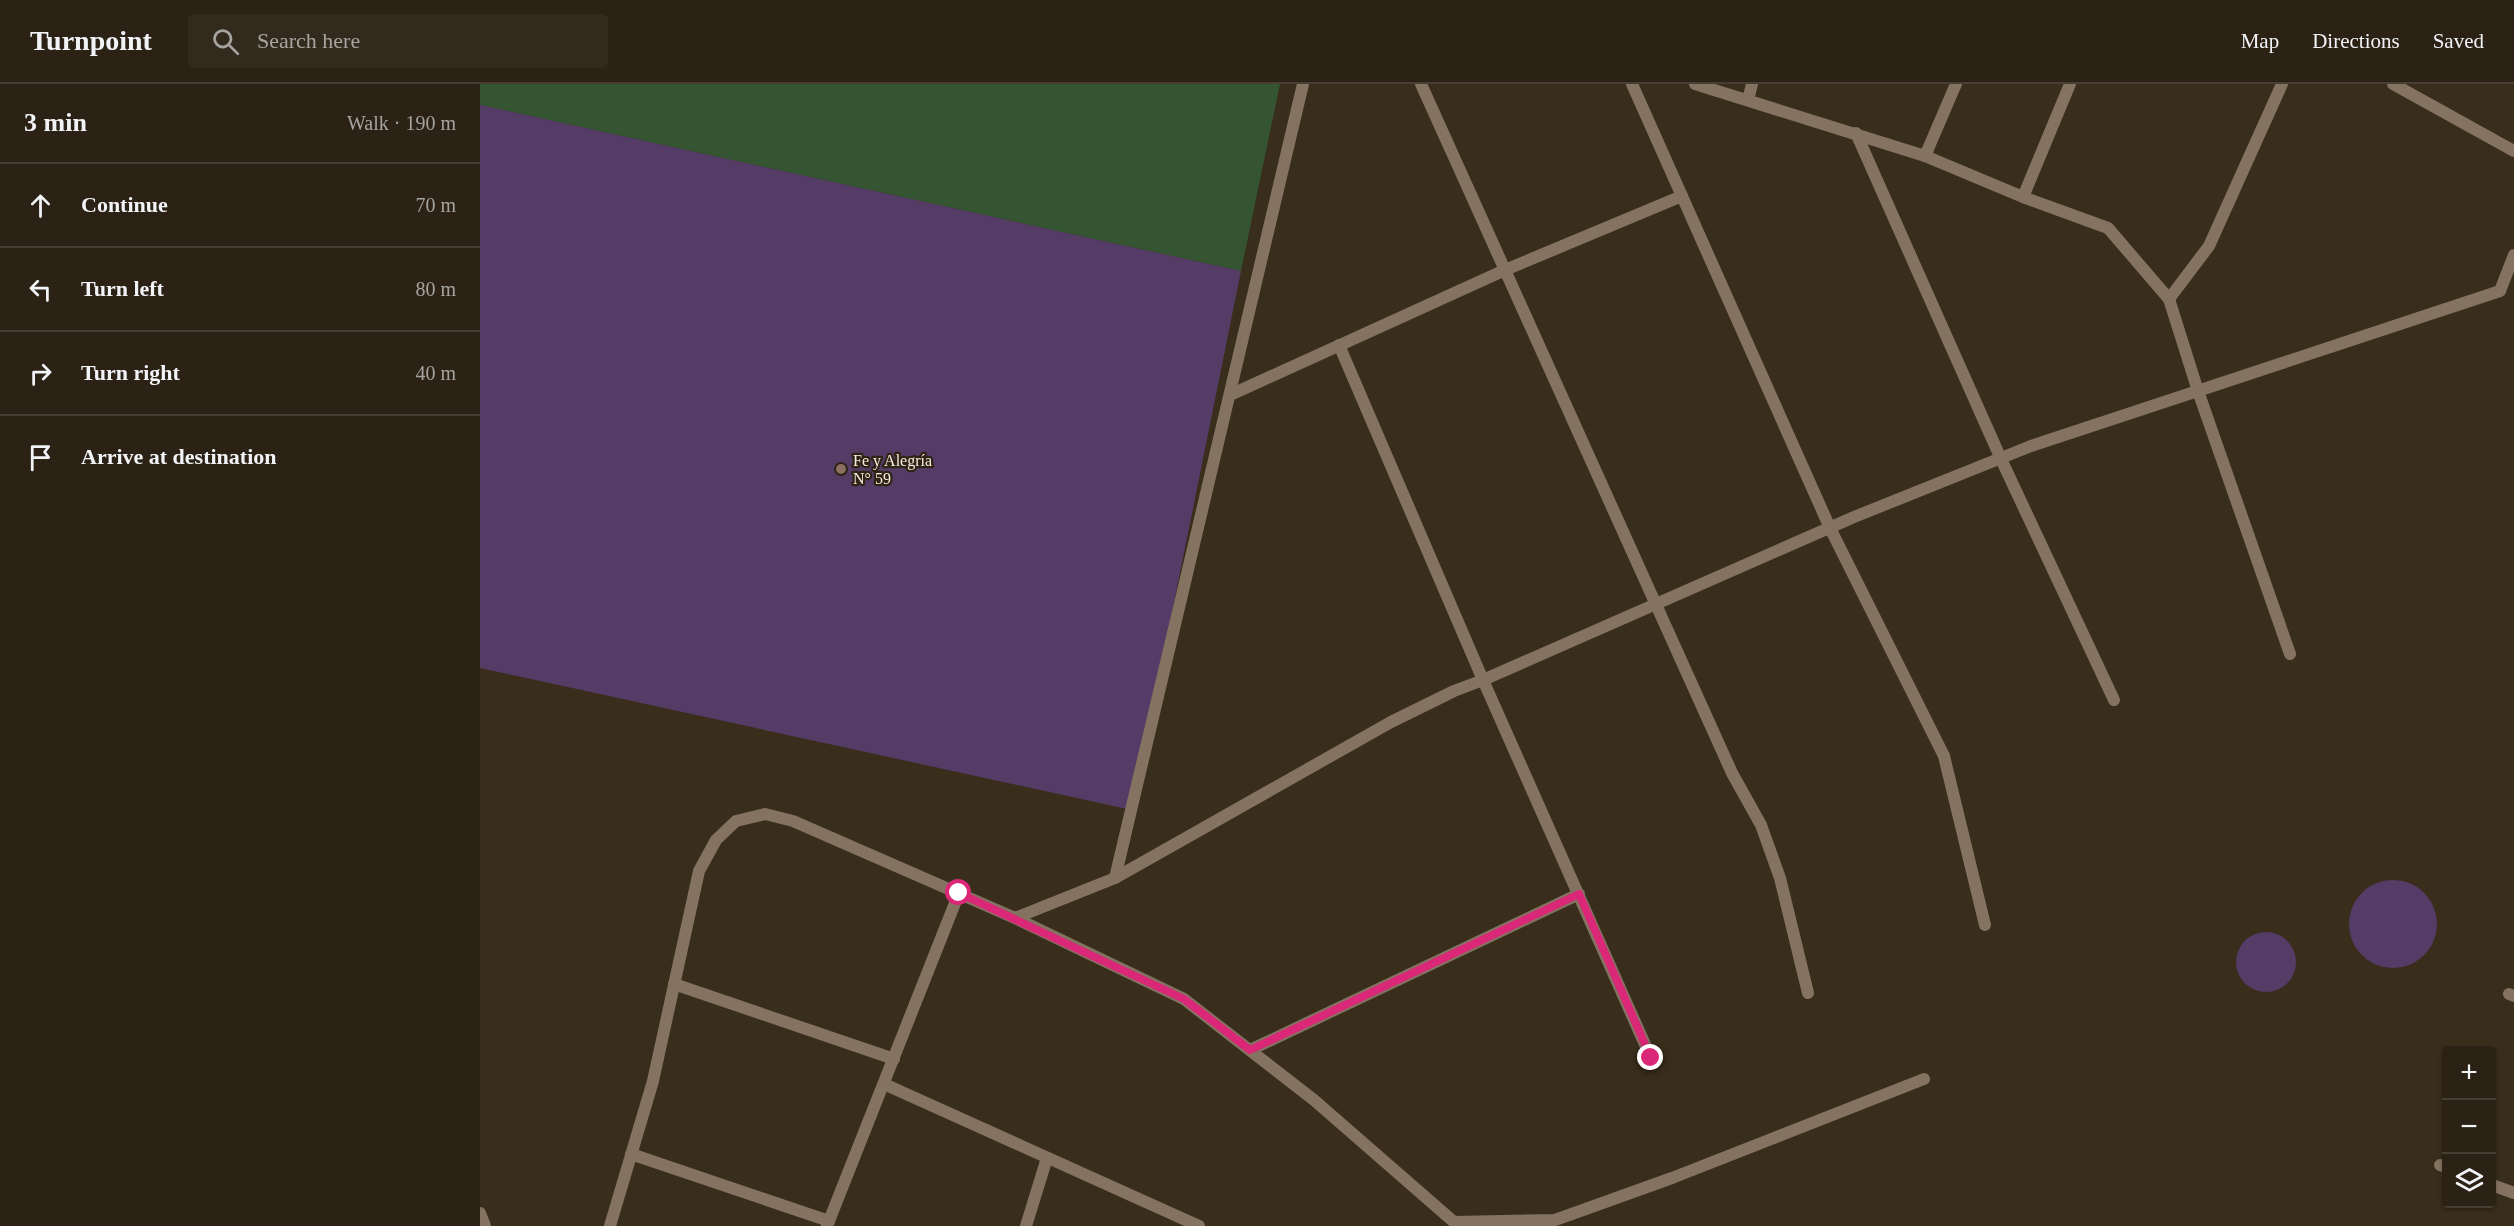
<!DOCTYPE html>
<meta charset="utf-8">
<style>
body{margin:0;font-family:Georgia,serif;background:#332a1e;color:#f1f3f6}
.controls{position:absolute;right:18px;bottom:18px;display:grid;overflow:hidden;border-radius:6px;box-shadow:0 2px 4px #0004}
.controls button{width:54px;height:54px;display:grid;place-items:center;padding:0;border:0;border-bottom:2px solid #473f34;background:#2b2215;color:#f1f3f6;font:30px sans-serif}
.stop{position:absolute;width:18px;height:18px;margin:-14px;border:4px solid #db2777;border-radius:50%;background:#fff}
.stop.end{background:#db2777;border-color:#fff;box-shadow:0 2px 6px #0008}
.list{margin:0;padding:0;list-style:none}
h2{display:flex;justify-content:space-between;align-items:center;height:78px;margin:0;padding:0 24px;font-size:26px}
h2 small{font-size:20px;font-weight:400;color:#a6a4a0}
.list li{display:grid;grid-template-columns:39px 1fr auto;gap:18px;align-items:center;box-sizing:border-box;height:84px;padding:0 24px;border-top:2px solid #473f34}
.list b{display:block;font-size:22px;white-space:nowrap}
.list em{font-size:20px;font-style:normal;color:#a6a4a0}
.icon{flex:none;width:33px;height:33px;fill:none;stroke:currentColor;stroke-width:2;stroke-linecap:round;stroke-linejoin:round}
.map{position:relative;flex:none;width:2034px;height:1142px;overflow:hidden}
header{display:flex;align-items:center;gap:36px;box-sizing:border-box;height:84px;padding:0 30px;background:#2b2215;border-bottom:2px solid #473f34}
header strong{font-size:28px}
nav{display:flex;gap:33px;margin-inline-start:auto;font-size:21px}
.search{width:420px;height:54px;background:#332a1e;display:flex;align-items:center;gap:15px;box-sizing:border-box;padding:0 21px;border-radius:6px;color:#a6a4a0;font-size:22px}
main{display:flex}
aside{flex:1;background:#2b2215}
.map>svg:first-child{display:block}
</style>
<header>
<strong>Turnpoint</strong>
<div class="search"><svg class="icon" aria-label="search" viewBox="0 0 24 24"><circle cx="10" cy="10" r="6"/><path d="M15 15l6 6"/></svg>Search here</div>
<nav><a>Map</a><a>Directions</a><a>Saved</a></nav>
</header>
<main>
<aside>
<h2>3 min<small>Walk · 190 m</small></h2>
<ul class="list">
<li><svg class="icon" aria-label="ahead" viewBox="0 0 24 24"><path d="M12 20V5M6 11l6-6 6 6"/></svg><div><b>Continue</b></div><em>70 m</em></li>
<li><svg class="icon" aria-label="left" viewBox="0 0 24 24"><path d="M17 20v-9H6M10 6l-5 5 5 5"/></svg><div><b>Turn left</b></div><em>80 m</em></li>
<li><svg class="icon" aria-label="right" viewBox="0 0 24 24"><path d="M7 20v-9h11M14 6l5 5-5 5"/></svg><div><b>Turn right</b></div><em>40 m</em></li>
<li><svg class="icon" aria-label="arrive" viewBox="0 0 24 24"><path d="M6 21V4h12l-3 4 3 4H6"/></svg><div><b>Arrive at destination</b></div></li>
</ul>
</aside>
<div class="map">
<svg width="2034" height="1142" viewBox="0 0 2034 1142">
<rect width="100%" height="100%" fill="#392d1c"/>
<polygon fill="#355432" points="0,0 800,0 761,187 0,21"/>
<g fill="#543c67">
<polygon points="0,21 761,187 652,726 0,584"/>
<circle cx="1913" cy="840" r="44"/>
<circle cx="1786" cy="878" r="30"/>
</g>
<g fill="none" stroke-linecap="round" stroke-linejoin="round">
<g stroke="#847361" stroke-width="12">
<polyline points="941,0 1252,689 1281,741 1300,794 1328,909"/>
<polyline points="1152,0 1350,444 1464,672 1505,841"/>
<polyline points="1215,0 1445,72 1543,113 1628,144 1689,215 1718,307 1810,570"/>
<polyline points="1913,0 2034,67"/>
<polyline points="1268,16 1272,0"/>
<polyline points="1376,49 1521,375 1634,616"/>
<polyline points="1445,72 1476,0"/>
<polyline points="1543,113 1590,0"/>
<polyline points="1689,215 1729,162 1802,0"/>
<polyline points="859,261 1003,596 1171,974"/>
<polyline points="750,311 1025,186 1202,112"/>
<polyline points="635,794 823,0"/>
<polyline points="535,834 635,794 911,638 974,607 1003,596 1374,433 1551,362 2020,207 2034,171"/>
<polyline points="194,900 414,975"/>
<polyline points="2029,910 2034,912"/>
<polyline points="770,966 1099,810"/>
<polyline points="404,1000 719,1142"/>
<polyline points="151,1070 349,1137"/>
<polyline points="1960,1081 1966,1083"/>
<polyline points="2012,1101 2034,1109"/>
<polyline points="0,1129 5,1142"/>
<polyline points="130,1142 173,997 219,787 236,756 256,737 285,730 313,737 535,834 704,915 834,1016 974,1138 1075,1136 1192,1094 1444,995"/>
<polyline points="347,1142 479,809"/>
<polyline points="546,1142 567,1074"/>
</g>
</g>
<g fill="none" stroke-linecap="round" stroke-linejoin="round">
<polyline stroke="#db2777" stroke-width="8" points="479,809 704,915 770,966 1099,810 1171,974"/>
</g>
<circle fill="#8d6e63" stroke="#2f2313" stroke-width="2" cx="361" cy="385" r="6"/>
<g text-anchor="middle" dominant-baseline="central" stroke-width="4.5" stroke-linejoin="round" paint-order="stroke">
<g font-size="16" fill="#f6eee4" stroke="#2f2313" text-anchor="start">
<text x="373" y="376">Fe y Alegría<tspan x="373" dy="18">N° 59</tspan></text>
</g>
</g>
</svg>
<div class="controls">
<button>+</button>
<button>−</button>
<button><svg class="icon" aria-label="layers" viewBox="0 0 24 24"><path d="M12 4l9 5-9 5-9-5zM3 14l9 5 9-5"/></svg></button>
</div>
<div class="stop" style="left:479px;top:809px"></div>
<div class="stop end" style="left:1171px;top:974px"></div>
</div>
</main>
